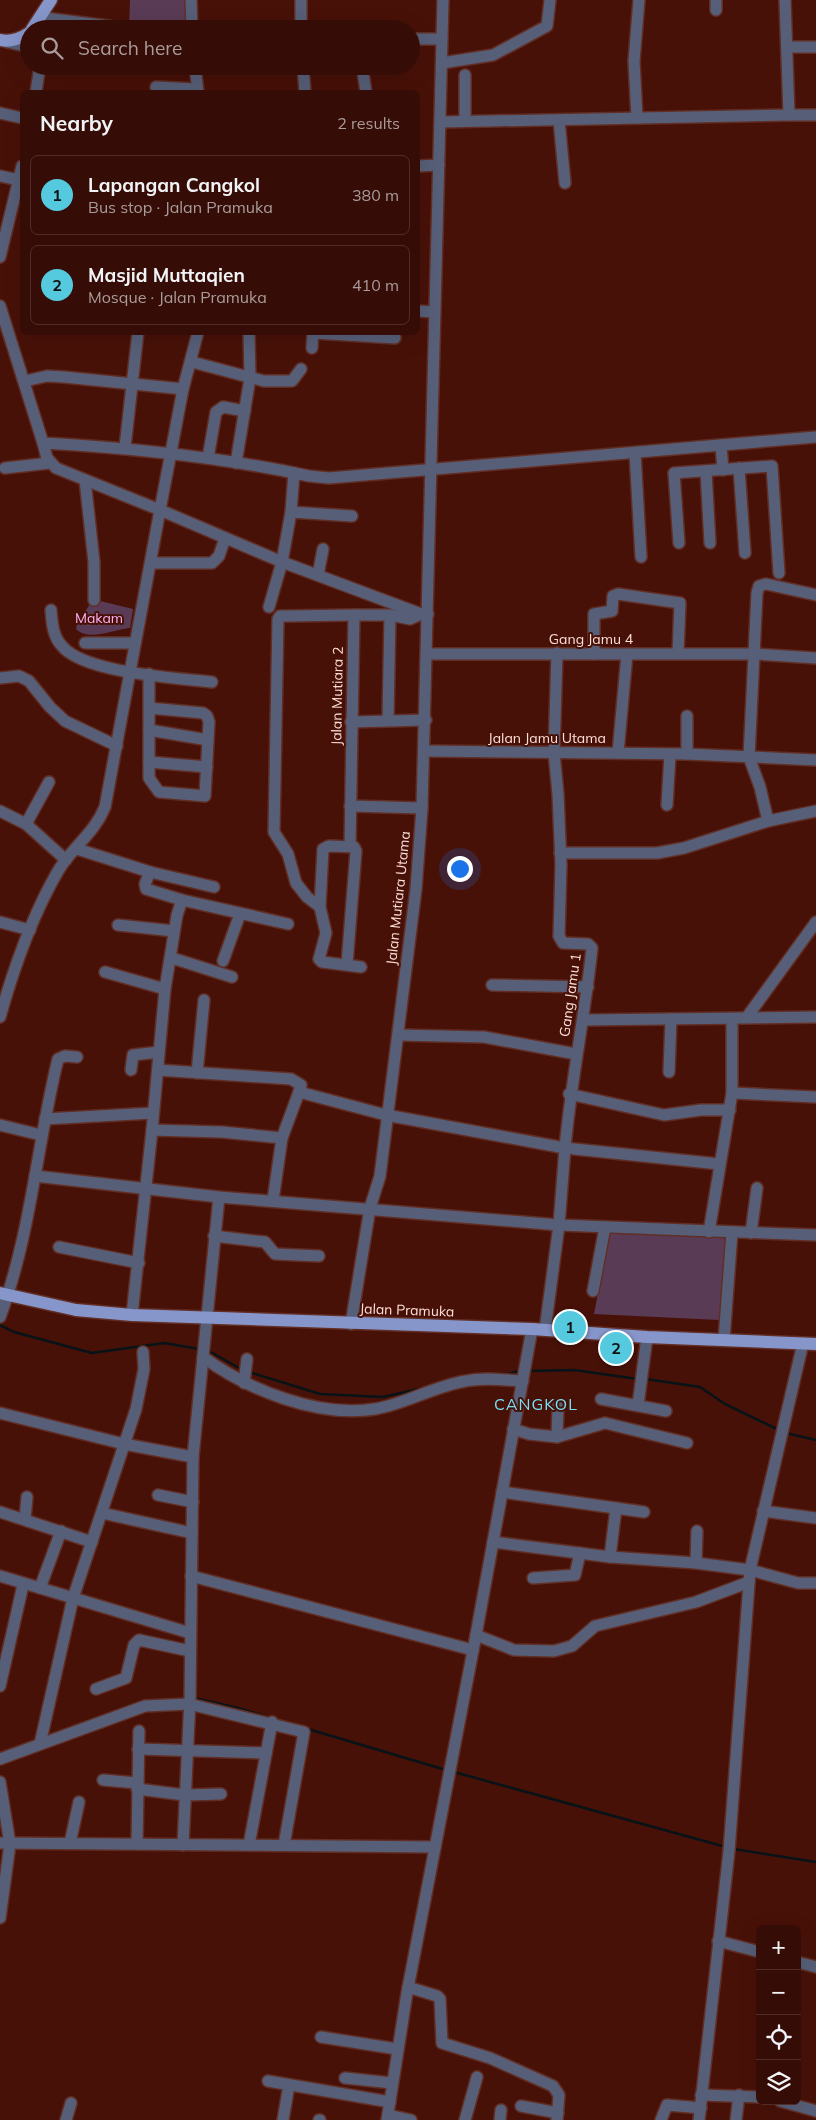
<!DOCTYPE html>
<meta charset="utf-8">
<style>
body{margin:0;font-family:Mulish,sans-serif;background:#411b14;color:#f1f3f6}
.controls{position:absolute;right:15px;bottom:15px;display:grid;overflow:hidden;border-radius:8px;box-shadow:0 5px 20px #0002}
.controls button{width:45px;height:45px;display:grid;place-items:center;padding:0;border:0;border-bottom:1px solid #502d28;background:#360d06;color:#f1f3f6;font:25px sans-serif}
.you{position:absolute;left:459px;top:868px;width:18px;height:18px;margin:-12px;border:4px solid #fff;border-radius:50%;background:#1a73e8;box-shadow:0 0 0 8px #1a73e833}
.badge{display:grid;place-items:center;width:32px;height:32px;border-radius:50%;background:#55cadf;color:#111;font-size:16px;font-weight:700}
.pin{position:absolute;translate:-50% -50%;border:2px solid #fff;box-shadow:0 1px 5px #0006}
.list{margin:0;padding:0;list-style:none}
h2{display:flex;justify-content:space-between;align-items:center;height:65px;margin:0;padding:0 20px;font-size:21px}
h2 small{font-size:16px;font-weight:400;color:#aa9c9b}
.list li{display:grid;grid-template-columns:32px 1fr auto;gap:15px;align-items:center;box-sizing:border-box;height:80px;margin:0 10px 10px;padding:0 10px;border:1px solid #502d28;border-radius:8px}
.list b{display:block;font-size:19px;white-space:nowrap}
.list p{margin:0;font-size:16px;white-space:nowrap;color:#aa9c9b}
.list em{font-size:16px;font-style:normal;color:#aa9c9b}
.icon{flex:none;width:28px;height:28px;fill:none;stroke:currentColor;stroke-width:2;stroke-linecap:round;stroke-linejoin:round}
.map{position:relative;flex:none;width:816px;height:2120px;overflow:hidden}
.search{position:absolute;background:#360d06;box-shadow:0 5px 20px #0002;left:20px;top:20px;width:400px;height:55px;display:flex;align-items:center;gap:12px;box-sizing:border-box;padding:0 18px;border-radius:28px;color:#aa9c9b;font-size:19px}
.panel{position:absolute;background:#360d06;box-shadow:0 5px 20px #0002;left:20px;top:90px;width:400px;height:245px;border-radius:8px}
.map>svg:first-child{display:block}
</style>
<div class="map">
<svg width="816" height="2120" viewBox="0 0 816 2120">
<rect width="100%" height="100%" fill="#481108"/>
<g fill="#5a3b56">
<polygon points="130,0 187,0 189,29 129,29"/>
<path d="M96,600L133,609L130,628C115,629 89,642 76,629L77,624L92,601Z"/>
<polygon points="610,1232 727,1236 719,1320 594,1314"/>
</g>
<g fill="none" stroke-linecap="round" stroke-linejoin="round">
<g stroke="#071316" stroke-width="2.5">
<polyline points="0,1325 14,1332 92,1353 164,1343 199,1349"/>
<polyline points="207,1350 241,1369"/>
<polyline points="527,1371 574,1370 638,1379"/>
<polyline points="249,1372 320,1394 383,1397 419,1389"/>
<polyline points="493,1374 509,1374 521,1370"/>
<polyline points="646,1379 700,1387 725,1404 779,1430"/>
<polyline points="786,1433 816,1440"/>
<polyline points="194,1698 238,1708 271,1718"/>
<polyline points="121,1709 135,1704"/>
<polyline points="308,1729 446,1770"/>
<polyline points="454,1772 726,1847"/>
<polyline points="734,1849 816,1862"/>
</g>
<g stroke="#612e25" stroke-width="14">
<g id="minor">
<polyline points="191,0 192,29"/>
<polyline points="301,0 301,29"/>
<polyline points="716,0 716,10"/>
<polyline points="45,18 109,26"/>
<polyline points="411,39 441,39"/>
<polyline points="7,42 29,47"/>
<polyline points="787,47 816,47"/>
<polyline points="442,63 493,55 547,26 550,0"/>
<polyline points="195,66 198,92"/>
<polyline points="303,66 305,92"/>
<polyline points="362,66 366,92"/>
<polyline points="156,87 197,89"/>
<polyline points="36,92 40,66"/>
<polyline points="0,113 22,118"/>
<polyline points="789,115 816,115"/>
<polyline points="637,118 634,61 639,0"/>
<polyline points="559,120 565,183"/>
<polyline points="465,121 465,75"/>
<polyline points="441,122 789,115 785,0"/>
<polyline points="418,166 439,165"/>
<polyline points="0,176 19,180"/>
<polyline points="0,257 22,166"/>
<path d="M0,306L43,443C133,448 221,457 309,476L329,478L816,437"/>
<polyline points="418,311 434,312"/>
<polyline points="313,333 395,338"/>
<polyline points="312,348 313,332"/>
<polyline points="192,362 264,381 292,381 301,369"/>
<polyline points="25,381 47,376 64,377 183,389"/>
<polyline points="43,443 47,458 56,468 160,510 183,389 198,332"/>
<polyline points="721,445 723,470"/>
<polyline points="125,447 138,332"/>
<polyline points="635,453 641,557"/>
<polyline points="208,458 216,412 223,407 245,411"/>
<polyline points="236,463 250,378 249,332"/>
<polyline points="5,468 50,463"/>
<polyline points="739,468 745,553"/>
<polyline points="706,471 710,543"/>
<polyline points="85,480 94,562 94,600"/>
<polyline points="291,512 352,516"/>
<polyline points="679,543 674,473 772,466 779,573"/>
<polyline points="151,563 212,563 219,556 225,538"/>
<polyline points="318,575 323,549"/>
<polyline points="269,607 282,562 291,512 294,473"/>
<path d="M51,610C52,623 53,637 62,646C84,673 177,678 212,682"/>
<polyline points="354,615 288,616 280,616 278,619 274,832 288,854 296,883 307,897 320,907 326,933 319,959 322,962 361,967"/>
<polyline points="85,643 135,643"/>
<path d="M557,653L554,753L558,794L561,865L559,936L563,943L588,944L592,948C585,1015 571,1081 565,1148L719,1164"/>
<polyline points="428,654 755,654 816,658"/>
<polyline points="594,654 594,614 612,611 613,596 618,594 680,603 678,653"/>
<polyline points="149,674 149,778 159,792 205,796 209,722 207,716 203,713 149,708"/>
<polyline points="0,678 19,676 29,681 50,707 65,721 117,746"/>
<polyline points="388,720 390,615"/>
<polyline points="351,722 426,720"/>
<polyline points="149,730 208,740"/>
<polyline points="424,751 687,754 816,760"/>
<polyline points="618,753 627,654"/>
<polyline points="687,754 687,716"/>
<polyline points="149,762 207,767"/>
<polyline points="667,805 670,755"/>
<polyline points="350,806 422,808"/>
<polyline points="0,811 26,824 66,860"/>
<polyline points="768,821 760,787 749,757 757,593 759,586 766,584 816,595"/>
<polyline points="26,824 49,782"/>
<polyline points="350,846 354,615 390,615 410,619 421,614"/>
<polyline points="77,849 150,872 145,884 146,889 182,900"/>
<polyline points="560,853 657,853 684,848 768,821 816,811"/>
<polyline points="150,872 214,887"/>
<polyline points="320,907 323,849 329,846 354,847 356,851 347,964"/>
<polyline points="0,922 30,930"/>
<polyline points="118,925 174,931"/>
<polyline points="172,958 232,977"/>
<polyline points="223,961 240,914"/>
<polyline points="105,972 165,989"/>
<polyline points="492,985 588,987"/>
<path d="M0,1017C14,967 32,916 58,871C72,847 94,834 105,807L160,510L282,562L421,614H428"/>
<polyline points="747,1017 816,922"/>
<polyline points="583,1020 816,1017"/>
<polyline points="399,1035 484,1037 576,1054"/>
<polyline points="131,1070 133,1055 159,1052"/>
<polyline points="158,1070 291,1079 301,1085 299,1092 282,1138"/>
<polyline points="669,1072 671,1019"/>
<polyline points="197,1073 204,1000"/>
<polyline points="299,1092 386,1115 565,1148 559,1225 545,1330"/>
<polyline points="732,1093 816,1097"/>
<polyline points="569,1094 664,1115 701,1110 730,1110"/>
<polyline points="45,1119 153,1113"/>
<polyline points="0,1125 41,1135"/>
<polyline points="152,1130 165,989 177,915 182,900 288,924"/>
<polyline points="35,1176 219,1197 559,1225 816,1235"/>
<polyline points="709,1232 732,1093 732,1019"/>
<polyline points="751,1233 757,1188"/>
<polyline points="214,1236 265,1242 275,1254 319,1256"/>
<polyline points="59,1247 139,1263"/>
<polyline points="593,1291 605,1227"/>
<polyline points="132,1315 152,1130 222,1132 282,1138 273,1200"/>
<path d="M0,1317C31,1234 37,1144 58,1059L65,1056L77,1057"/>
<polyline points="351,1324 370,1208 380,1176 416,889 422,808 443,0"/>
<polyline points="724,1340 732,1232"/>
<path d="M203,1357C248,1390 318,1418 375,1409C406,1404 434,1386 466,1381C484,1377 504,1380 523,1381"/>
<polyline points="244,1383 247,1359"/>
<polyline points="601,1399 666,1411"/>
<polyline points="638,1405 647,1337"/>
<polyline points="0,1413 124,1444 193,1457"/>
<polyline points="513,1429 529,1434 557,1437 605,1423 687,1443"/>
<polyline points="557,1437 558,1407"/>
<polyline points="502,1492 644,1512"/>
<polyline points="158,1495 193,1502"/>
<polyline points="763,1511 816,1518"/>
<polyline points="0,1512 92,1542"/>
<polyline points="102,1513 192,1533"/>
<polyline points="25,1519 27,1497"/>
<polyline points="493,1542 610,1557 696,1563 750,1570 798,1583 816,1583"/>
<polyline points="610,1557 616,1508"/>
<polyline points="696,1563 697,1531"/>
<polyline points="0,1576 190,1633"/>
<polyline points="191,1576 473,1650"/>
<polyline points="533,1578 575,1575 580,1553"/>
<polyline points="40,1588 61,1531"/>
<polyline points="476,1635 514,1650 554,1651 572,1646 595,1626 696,1602 749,1582"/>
<polyline points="0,1686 23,1585"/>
<polyline points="96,1689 126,1678 134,1645 139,1640 190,1651"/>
<polyline points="40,1744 73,1598 136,1409 144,1369 143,1352"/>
<polyline points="138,1749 266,1753"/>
<polyline points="0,1759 145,1706 189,1704 304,1732 284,1845"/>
<polyline points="103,1780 137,1783"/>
<polyline points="0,1782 10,1844 0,1918"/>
<polyline points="137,1789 185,1795 221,1794"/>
<polyline points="0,1843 435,1847"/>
<polyline points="70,1843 79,1802"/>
<polyline points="137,1844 139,1731"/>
<polyline points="183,1845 190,1699 193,1457 219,1197"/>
<polyline points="249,1845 272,1722"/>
<polyline points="718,1941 760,1952"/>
<polyline points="797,1962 816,1967"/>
<polyline points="408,1987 437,1996 440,1999 442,2043 490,2058 553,2086 559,2095 557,2120"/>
<polyline points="321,2037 397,2049"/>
<polyline points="345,2078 392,2083"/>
<polyline points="268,2081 390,2102"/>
<polyline points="701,2095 760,2097"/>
<polyline points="780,2101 816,2111"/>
<polyline points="521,2106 558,2113"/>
<polyline points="388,2115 411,2120"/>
<polyline points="66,2120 71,2103"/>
<polyline points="283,2120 289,2085"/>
<polyline points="319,2120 320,2120"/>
<polyline points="387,2120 407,1993 476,1635 532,1329"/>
<polyline points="465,2120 477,2077"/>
<polyline points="500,2120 501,2110"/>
<polyline points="661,2120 667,2105 701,2108"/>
<polyline points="699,2120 729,1851 750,1570 803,1343"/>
<polyline points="736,2120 739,2095"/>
</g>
</g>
<g stroke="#612e25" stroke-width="15">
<g id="major">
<polyline points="32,29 51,0"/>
<path d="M0,40C10,42 20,39 29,33"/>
<polyline points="0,1293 76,1310 132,1315 532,1329 647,1337 816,1344"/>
</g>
</g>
<use href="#minor" stroke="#575f78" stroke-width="11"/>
<use href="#major" stroke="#8796ca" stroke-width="12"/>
</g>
<g text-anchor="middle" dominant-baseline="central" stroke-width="4" stroke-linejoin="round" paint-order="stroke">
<g font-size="14" fill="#feb0f3" stroke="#481108">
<text x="99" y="618">Makam</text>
</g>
<g font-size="14" fill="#fddfd9" stroke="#481108">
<text x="591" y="639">Gang Jamu 4</text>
<text transform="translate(337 696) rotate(-89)">Jalan Mutiara 2</text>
<text x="547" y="738">Jalan Jamu Utama</text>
<text transform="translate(398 898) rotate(-84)">Jalan Mutiara Utama</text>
<text transform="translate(570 995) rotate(-82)">Gang Jamu 1</text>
<text transform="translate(407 1310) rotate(2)">Jalan Pramuka</text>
</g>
<g font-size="16" letter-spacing="1" fill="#78dff4" stroke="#481108">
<text x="536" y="1404">CANGKOL</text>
</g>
</g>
</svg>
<div class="controls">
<button>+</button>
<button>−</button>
<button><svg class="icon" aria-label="locate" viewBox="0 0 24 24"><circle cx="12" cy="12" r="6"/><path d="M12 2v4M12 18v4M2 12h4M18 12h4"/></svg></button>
<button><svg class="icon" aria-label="layers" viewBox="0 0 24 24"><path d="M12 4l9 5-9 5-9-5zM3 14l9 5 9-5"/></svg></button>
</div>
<div class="you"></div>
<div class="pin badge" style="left:570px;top:1327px">1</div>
<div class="pin badge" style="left:616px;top:1348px">2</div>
<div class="search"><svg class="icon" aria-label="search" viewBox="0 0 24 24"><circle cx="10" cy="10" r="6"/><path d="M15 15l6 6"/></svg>Search here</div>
<section class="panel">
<h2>Nearby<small>2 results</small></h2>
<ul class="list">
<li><span class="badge">1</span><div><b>Lapangan Cangkol</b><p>Bus stop · Jalan Pramuka</p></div><em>380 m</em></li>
<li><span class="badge">2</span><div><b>Masjid Muttaqien</b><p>Mosque · Jalan Pramuka</p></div><em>410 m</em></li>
</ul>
</section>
</div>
